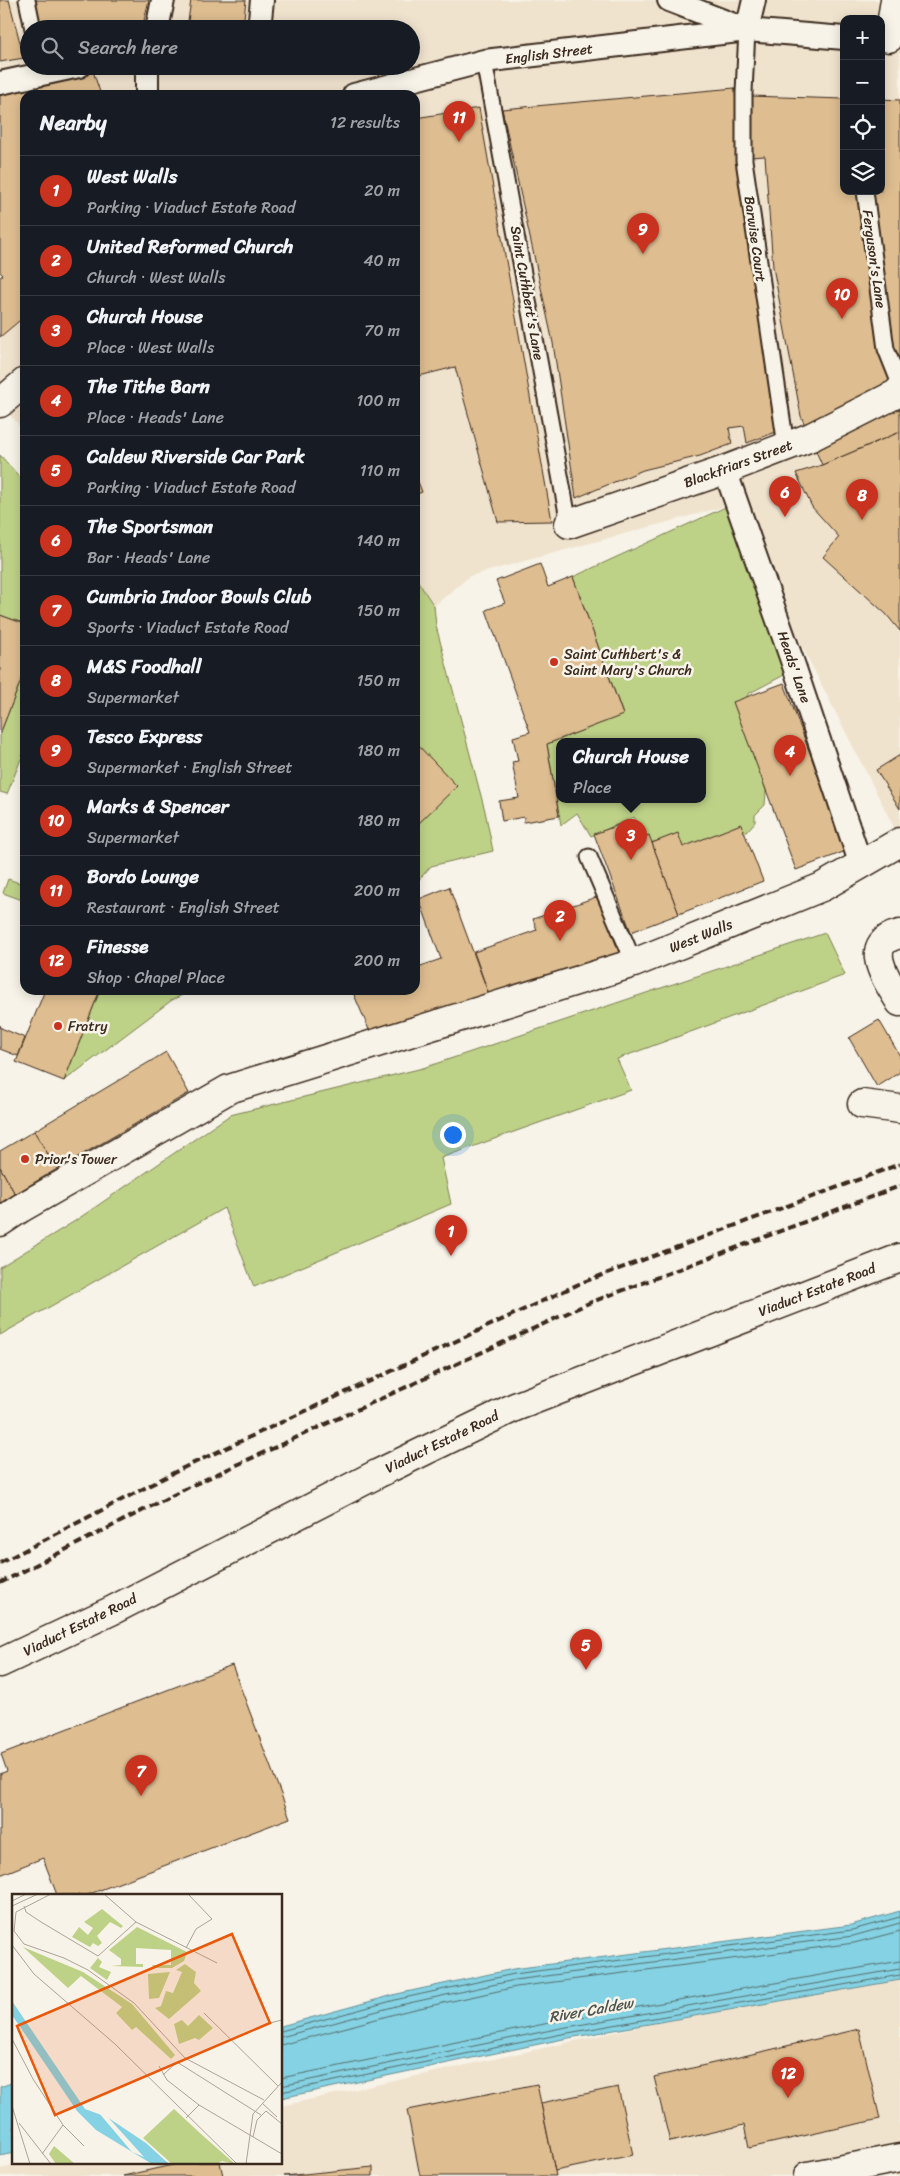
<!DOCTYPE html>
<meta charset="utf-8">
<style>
body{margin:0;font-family:Sriracha,sans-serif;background:#20242c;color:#f1f3f6}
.controls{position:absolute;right:15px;top:15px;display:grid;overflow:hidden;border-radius:10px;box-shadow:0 2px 12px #0003}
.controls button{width:45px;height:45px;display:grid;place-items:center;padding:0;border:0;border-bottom:1px solid #363941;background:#171b24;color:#f1f3f6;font:25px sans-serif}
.you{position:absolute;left:452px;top:1134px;width:18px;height:18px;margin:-12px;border:4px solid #fff;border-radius:50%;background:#1a73e8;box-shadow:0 0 0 8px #1a73e833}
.badge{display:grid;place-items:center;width:32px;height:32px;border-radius:50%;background:#c8321e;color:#fff;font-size:16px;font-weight:700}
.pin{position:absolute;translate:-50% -41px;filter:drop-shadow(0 1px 2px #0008)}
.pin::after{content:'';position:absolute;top:26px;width:18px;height:15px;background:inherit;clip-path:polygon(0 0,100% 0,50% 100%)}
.popup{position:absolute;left:556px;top:738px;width:150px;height:65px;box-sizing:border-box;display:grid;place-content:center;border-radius:10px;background:#171b24;filter:drop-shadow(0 1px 4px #0005);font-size:16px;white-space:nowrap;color:#9ea1a6}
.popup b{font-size:19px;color:#f1f3f6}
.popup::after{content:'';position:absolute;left:50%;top:100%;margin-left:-10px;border:10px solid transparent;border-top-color:#171b24}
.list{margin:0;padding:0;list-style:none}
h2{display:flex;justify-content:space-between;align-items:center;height:65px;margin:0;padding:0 20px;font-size:21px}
h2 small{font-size:16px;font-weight:400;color:#9ea1a6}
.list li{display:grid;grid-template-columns:32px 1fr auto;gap:15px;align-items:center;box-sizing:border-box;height:70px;padding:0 20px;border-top:1px solid #363941}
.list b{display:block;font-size:19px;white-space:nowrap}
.list p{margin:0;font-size:16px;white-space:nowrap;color:#9ea1a6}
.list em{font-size:16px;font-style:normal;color:#9ea1a6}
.icon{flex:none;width:28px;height:28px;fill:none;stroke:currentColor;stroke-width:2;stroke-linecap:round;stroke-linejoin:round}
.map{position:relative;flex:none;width:900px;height:2176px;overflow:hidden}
.search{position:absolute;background:#171b24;box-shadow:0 2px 12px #0003;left:20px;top:20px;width:400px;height:55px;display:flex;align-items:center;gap:12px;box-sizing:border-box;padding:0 18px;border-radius:28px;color:#9ea1a6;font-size:19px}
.panel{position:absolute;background:#171b24;box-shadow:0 2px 12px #0003;left:20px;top:90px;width:400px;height:905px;border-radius:15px}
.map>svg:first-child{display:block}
</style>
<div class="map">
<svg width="900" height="2176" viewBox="0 0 900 2176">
<rect width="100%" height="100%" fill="#f7f3e8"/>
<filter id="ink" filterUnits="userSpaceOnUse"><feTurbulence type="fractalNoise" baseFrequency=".02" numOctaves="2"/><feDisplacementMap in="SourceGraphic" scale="10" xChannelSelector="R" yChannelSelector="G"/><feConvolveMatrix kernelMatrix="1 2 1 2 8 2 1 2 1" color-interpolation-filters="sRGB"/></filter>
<g filter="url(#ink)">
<g fill="#f0e3ce" fill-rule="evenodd">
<path d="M0,0H900V839L730,505L470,576L434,606L415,577V95H25V435L16,421L0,406ZM844,19H881V191H844ZM29,29H411V66H29Z"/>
<polygon points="900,1969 900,2176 0,2176 0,2169 29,2162 281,2162 281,2106"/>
</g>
<g fill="#bed287" stroke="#7c7e52" fill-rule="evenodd">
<polygon points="0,455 25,483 25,624 0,615"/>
<path d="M730,505L786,674L748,694L744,718L766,791L765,805L755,815V822L740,839L685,850L676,837L648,843L634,817L591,836L577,813L561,825L547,744L623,714L573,577ZM560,741H702V799H560Z"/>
<polygon points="415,577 434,606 436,626 485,811 493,851 431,866 415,884"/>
<polygon points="25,670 25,749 7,794 0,792 0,734"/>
<polygon points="8,879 25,885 25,901 3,893"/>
<polygon points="825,933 845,975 617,1059 631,1090 441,1158 451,1204 254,1287 224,1208 0,1335 0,1267 75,1221 230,1115 423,1068"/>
<polygon points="100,990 193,990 172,1000 64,1081"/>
</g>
<g fill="#84d2e3" stroke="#678f94">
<polygon points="900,1911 900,1980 563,2039 281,2098 281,2026 397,1994 513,1969 851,1925"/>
<polygon points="14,2082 14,2153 0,2156 0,2087"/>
</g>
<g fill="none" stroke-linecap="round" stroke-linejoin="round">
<g stroke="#586d6d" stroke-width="1">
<polyline points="281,2031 399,1999 514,1974 852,1930 900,1917"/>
<polyline points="281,2037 400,2005 515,1980 853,1936 900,1923"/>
<polyline points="281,2045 402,2012 516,1987 854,1943 900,1931"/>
<polyline points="281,2078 559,2021 900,1961"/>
<polyline points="281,2086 561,2028 900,1969"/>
<polyline points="281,2092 562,2034 900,1975"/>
</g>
</g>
<g fill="#debd90" stroke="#3b2a1e">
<polygon points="0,0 9,0 24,58 0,62"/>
<polygon points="35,0 149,0 142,29 41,29"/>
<polygon points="191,0 246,0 243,27 188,21"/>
<polygon points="93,71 101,95 25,95 25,316 0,337 0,277 3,275 0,272 0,94"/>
<polygon points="735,88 739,165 776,432 747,443 744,426 729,428 732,444 700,456 643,470 576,498 553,343 502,109"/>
<polygon points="750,96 844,99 844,191 881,191 881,99 900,100 900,371 888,376 900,402 900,432 822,465 801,416 773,267 765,156 750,157"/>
<polygon points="479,108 552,521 498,522 455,367 415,377 415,118"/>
<polygon points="900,432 900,631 886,614 823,557 839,537 812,507 796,473 822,465"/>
<polygon points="415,474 422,492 415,495"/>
<polygon points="540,564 548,587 573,577 623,715 547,744 559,816 524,822 524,817 502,821 499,801 519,798 512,762 518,761 513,737 530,732 486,610 505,603 496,581"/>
<polygon points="0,615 25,624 25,670 0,734"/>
<polygon points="784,683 846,851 796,870 733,702"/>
<polygon points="415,742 457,786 415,827"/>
<polygon points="900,755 900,809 876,770"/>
<polygon points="632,820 639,839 649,835 679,914 631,932 594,834"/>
<polygon points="741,824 763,881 679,914 652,843 678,833 683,847"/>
<polygon points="449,887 489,995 370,1032 352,990 415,990 415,968 441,959 419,899"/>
<polygon points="599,896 619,953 489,995 474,952 537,930 533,919"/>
<polygon points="45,990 100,990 64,1081 16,1062"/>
<polygon points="879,1020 900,1056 900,1072 877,1087 849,1038"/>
<polygon points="0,1025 1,1028 25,1038 18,1056 0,1049"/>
<polygon points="166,1052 189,1093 57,1169 34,1131"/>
<polygon points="34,1131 57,1169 15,1194 0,1167 0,1151"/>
<polygon points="0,1167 15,1194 0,1203"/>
<polygon points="232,1665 290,1818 87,1895 57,1895 43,1858 0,1875 0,1774 7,1771 1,1754"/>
<polygon points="859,2029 880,2119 749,2148 744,2125 670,2142 654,2077"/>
<polygon points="537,2084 556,2176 420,2176 407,2110"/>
<polygon points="618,2087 633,2155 555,2171 541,2103"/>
<polygon points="186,2162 220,2162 223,2176 123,2176"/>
<polygon points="373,2167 373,2176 284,2176"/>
</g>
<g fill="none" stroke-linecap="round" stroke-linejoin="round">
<g stroke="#3b2a1e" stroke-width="19">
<g id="service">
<polyline points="27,0 33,29"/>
<polyline points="747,30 744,92 744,160 786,446"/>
<polyline points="484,61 569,524"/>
<polyline points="865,191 886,349 900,384"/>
<polyline points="589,857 634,963"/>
</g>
</g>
<g stroke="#3b2a1e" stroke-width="26">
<g id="pedestrian">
<polyline points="669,0 744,29"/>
<polyline points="157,29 163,0"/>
<polyline points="259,29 262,0"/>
<polyline points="747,30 754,0"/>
<polyline points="0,83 79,66"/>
<polyline points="147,95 147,66"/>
<polyline points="354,95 484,61 747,30 844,38"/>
<polyline points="725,470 794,666 861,865"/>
</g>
</g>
<g stroke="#3b2a1e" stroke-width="31">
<g id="minor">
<polyline points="889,38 895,0"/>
<polyline points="0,403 25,382"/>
<polyline points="569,524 725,470 811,437 896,394 900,390"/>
<path d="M900,934C859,943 888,981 900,1002"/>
<polyline points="862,1104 900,1109"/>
<polyline points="0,1222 21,1208 229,1089 634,963 822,887 900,842"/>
<polyline points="0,1663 111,1611 379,1473 515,1407 900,1258"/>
<polyline points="808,2176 900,2158"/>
</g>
</g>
<use href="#service" stroke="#f7f3e8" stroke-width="15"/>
<use href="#pedestrian" stroke="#f7f3e8" stroke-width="22"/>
<use href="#minor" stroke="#f7f3e8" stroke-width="28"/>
<g stroke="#3b2a1e" stroke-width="4" stroke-dasharray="8 4" stroke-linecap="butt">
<polyline points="0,1563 183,1468 581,1283 900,1164"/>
<polyline points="0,1583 191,1486 589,1303 900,1186"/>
</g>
</g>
</g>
<g fill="#c8321e" stroke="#f7f3e8" stroke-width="2">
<circle cx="554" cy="662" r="5"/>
<circle cx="58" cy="1026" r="5"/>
<circle cx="25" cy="1159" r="5"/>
</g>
<g text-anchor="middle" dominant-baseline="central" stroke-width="5" stroke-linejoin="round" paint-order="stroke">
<g font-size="14" fill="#3b2a1e" stroke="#f7f3e8">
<text transform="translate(549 54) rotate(-7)">English Street</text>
<text transform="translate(755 239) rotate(82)">Barwise Court</text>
<text transform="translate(874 259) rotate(82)">Ferguson's Lane</text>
<text transform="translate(527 293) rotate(80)">Saint Cuthbert's Lane</text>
<text transform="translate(738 464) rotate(-20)">Blackfriars Street</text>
<text transform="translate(794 667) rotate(71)">Heads' Lane</text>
<text transform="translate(701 936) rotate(-22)">West Walls</text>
<text transform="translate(817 1290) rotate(-21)">Viaduct Estate Road</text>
<text transform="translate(442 1442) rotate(-26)">Viaduct Estate Road</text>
<text transform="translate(80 1625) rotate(-26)">Viaduct Estate Road</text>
</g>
<g font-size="14" fill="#3b2a1e" stroke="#f7f3e8" text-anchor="start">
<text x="564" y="654">Saint Cuthbert's &amp;<tspan x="564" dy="16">Saint Mary's Church</tspan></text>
<text x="68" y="1026">Fratry</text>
<text x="35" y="1159">Prior's Tower</text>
</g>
<g font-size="15" font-style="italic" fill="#4d544f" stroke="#f7f3e8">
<text transform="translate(591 2010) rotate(-10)">River Caldew</text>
</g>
</g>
<g transform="translate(12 1894)">
<rect width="270" height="270" fill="#f7f3e8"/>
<path d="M90,15L111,32L109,34L98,28L85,42L90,49L86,52L81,49L78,53L60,43L67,33L76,41L81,34L72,28ZM125,33L175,58L172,67L160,74H142L140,71H159V56L124,54V70H131V73L99,72L109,71V65L97,56ZM11,53L71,78L120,110L163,161L159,165L124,133L120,136L104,119L110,113L69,82L56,94ZM86,64L90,68L87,73L99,78L95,86L78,74ZM173,70L184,78L182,89L189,97L157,125L143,114L149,112L154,97L161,99L170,78L164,76ZM158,78L147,104L137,105L136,80ZM187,121L201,134L187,146L183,144L167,150L162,130L170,126L176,132ZM162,215L189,240L223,270L210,267L205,270H160L131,244ZM42,252L63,270H44L37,260Z" fill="#bed287"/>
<path d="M0,107L73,215L95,223L134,249L157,270H140L84,236L65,217L0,121Z" fill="#84d2e3"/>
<path d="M87,219L94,221L132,263L120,258Z" fill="#f7f3e8"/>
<path fill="none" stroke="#aca397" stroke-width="1" d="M39,0L4,18L2,37L12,50L52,64L76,76L122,109L173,164L252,206M92,0L124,28L205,69M0,7L14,0M0,12L26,0M12,12L14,18L29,28L86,62L124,28M0,51L22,80L103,150L225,270M174,54L184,35L200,25L176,0M192,119L266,192M254,130L270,126M0,145L21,185L51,231L30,260M147,172L155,186L187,211L270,260M151,181L165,168L249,221M250,209L265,223M0,212L18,270M174,224L187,211M7,229L39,270M51,231L72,252M241,243L245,226L254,217L270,230M234,270L241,220L270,188"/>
<path fill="#e8590c" fill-opacity="0.15" stroke="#e8590c" stroke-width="2.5" d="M220,40L258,129L43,221L5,132Z"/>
<rect width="270" height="270" fill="none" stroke="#3b2a1e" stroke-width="2.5"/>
</g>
</svg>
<div class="controls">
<button>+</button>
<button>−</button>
<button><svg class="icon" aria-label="locate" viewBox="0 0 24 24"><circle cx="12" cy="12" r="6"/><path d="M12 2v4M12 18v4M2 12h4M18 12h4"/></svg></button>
<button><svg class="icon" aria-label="layers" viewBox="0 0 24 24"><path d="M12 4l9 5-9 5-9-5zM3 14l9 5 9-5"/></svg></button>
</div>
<div class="you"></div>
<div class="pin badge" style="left:451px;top:1256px">1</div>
<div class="pin badge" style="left:560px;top:941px">2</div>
<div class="pin badge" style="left:631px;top:860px">3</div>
<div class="popup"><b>Church House</b>Place</div>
<div class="pin badge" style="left:790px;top:776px">4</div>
<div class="pin badge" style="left:586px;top:1670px">5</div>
<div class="pin badge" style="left:785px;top:517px">6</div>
<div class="pin badge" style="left:141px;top:1796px">7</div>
<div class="pin badge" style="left:862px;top:520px">8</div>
<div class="pin badge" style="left:643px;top:254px">9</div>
<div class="pin badge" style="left:842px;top:319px">10</div>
<div class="pin badge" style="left:459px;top:142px">11</div>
<div class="pin badge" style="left:788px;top:2098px">12</div>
<div class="search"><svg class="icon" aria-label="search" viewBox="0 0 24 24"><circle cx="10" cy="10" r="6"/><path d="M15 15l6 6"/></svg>Search here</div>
<section class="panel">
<h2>Nearby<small>12 results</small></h2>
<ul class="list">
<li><span class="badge">1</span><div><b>West Walls</b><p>Parking · Viaduct Estate Road</p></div><em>20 m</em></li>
<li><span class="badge">2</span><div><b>United Reformed Church</b><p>Church · West Walls</p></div><em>40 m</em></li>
<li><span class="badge">3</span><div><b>Church House</b><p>Place · West Walls</p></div><em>70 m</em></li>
<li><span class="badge">4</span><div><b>The Tithe Barn</b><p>Place · Heads' Lane</p></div><em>100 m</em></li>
<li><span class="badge">5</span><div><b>Caldew Riverside Car Park</b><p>Parking · Viaduct Estate Road</p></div><em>110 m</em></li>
<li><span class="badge">6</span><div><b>The Sportsman</b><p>Bar · Heads' Lane</p></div><em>140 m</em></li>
<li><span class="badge">7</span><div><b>Cumbria Indoor Bowls Club</b><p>Sports · Viaduct Estate Road</p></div><em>150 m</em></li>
<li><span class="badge">8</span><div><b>M&amp;S Foodhall</b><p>Supermarket</p></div><em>150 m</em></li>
<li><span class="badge">9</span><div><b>Tesco Express</b><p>Supermarket · English Street</p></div><em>180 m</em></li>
<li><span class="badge">10</span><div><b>Marks &amp; Spencer</b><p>Supermarket</p></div><em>180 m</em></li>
<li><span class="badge">11</span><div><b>Bordo Lounge</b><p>Restaurant · English Street</p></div><em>200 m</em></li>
<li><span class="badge">12</span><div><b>Finesse</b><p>Shop · Chapel Place</p></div><em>200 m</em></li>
</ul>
</section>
</div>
